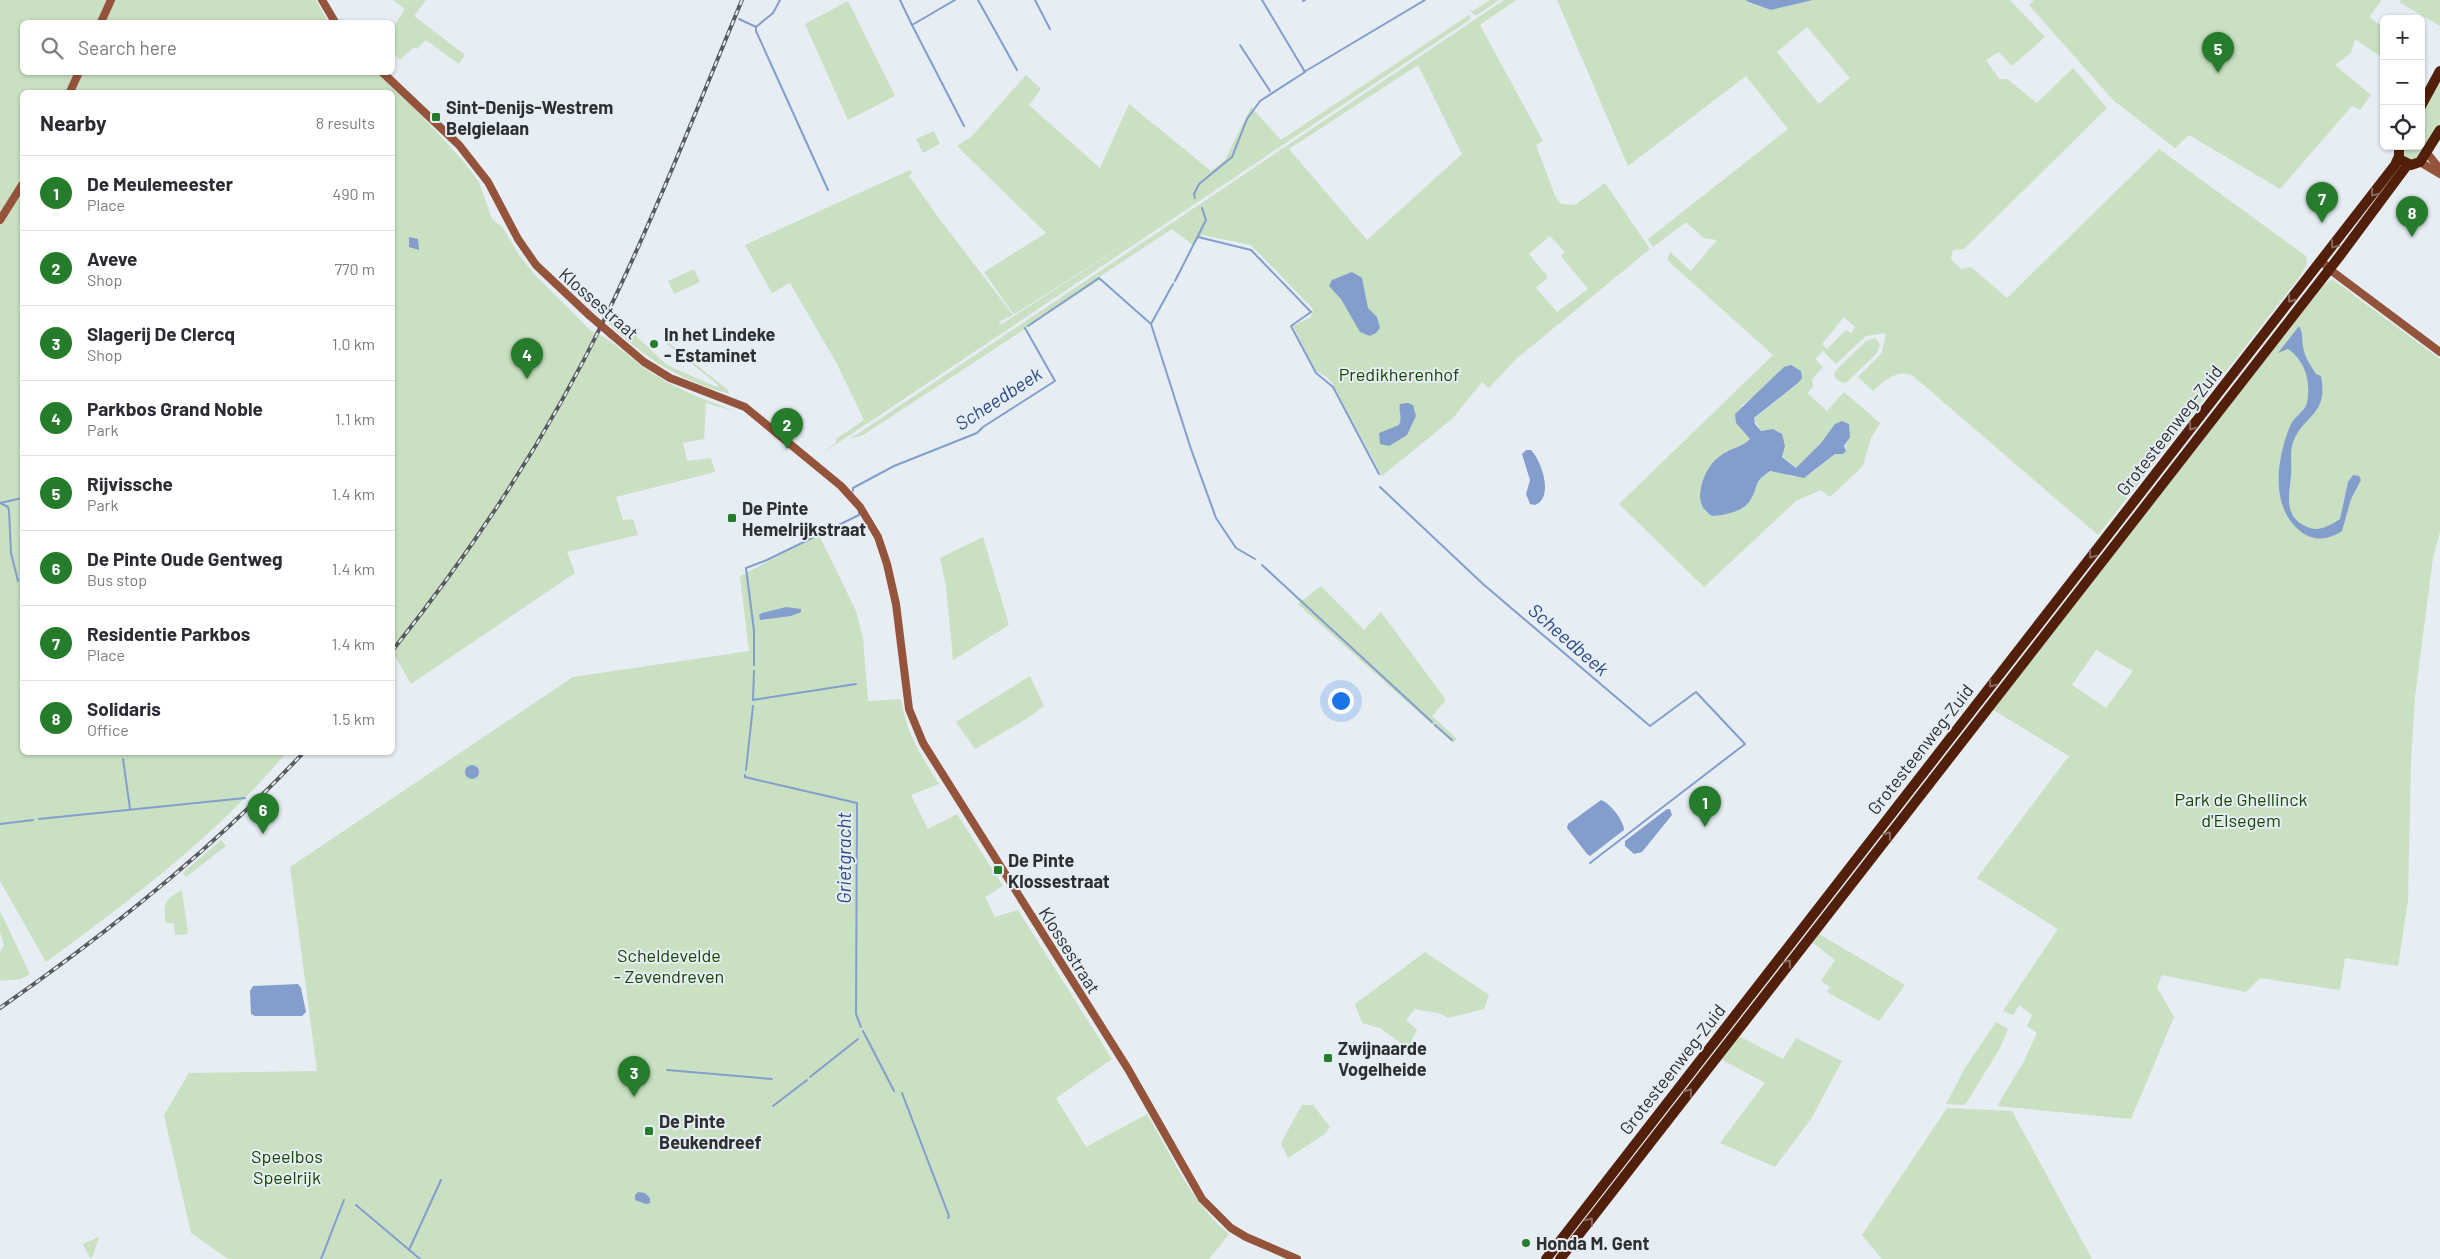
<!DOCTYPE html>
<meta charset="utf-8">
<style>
body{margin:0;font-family:Barlow,sans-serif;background:#f2f2f3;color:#2b2b33}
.controls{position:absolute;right:15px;top:15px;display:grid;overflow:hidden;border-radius:8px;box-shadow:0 1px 4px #0004}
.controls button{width:45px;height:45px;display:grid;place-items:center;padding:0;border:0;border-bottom:1px solid #e1e1e2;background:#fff;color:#2b2b33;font:25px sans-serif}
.you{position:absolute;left:1340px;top:700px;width:18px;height:18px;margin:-12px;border:4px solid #fff;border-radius:50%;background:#1a73e8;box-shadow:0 0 0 8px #1a73e833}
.badge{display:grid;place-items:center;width:32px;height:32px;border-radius:50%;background:#257d2c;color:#fff;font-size:16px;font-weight:700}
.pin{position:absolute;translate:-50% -41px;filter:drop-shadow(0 1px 2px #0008)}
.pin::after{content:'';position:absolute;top:26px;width:18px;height:15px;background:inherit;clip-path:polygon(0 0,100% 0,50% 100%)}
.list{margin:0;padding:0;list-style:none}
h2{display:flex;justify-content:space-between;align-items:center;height:65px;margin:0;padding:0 20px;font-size:21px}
h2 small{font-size:16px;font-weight:400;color:#7c7c81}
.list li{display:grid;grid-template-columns:32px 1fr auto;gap:15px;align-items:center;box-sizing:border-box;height:75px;padding:0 20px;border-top:1px solid #e1e1e2}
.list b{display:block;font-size:19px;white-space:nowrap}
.list p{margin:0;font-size:16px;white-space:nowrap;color:#7c7c81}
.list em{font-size:16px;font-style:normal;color:#7c7c81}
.icon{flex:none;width:28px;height:28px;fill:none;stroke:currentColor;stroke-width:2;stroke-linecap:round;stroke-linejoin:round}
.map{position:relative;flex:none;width:2440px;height:1259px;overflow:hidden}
.search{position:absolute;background:#fff;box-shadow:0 1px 4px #0004;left:20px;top:20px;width:375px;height:55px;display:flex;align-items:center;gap:12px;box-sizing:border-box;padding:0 18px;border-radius:8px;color:#7c7c81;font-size:19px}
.panel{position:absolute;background:#fff;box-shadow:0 1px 4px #0004;left:20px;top:90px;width:375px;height:665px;border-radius:8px}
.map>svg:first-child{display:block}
</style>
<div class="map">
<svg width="2440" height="1259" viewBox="0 0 2440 1259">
<rect width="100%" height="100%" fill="#e6edf3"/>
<g fill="#c9e0c2" fill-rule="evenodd">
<path d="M0,0H316L328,22H22V72L377,73L423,117L464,162L479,182L492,219L503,228L519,255L536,276L591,331C615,340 633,362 655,375C680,391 709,401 737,412L706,403L704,439L683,443L687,461L711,458L715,472L616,497L623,520L633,519L638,535L567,552L575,573L411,684L395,656H392V92H22V752L286,753C218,834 131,900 46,962L0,881Z"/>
<polygon points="393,0 426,0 414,16 465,55 459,64 426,40 417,49 414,47 400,60 393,53 393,28 405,9"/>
<polygon points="1490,0 1499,0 1477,15 1473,14 1470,10 1473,11"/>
<path d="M1504,0H1516L1480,25L1543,141L1536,145L1556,198L1561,204L1575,205L1605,183L1650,249L1515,360L1489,388L1482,382L1453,418L1382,476L1332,383L1327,377L1316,371L1293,326L1311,317L1313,309L1251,245L1202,235L1193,245L1172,229L1099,277L1101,279L863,435L850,439ZM1418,65L1462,154L1367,240L1289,149ZM1550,236L1565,252L1561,256L1588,289L1557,312L1536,288L1548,277L1529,254Z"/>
<path d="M1557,0H1746L1748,3L1771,10L1813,0H2010L2045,37L2012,66L1999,52L1986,60L1999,79H2007L2037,103L2073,68L2107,108L1964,249L1953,250L1951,259L1961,269L1971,267L2007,298L2159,149L2306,256L2307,264L2298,279L2098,535L1913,376C1897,368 1884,381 1873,391L1858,377L1882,353L1886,333L1866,336L1836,364L1823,351L1815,359L1823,367L1812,379L1813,387L1807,393L1827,411L1844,392L1880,423L1871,438L1863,466L1830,497L1821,490L1796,501L1704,587L1619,504L1773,355L1667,260L1670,252L1691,271L1717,240L1704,238L1686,222L1653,247L1648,239L1788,129L1746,76L1628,166ZM1807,27L1850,78L1819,104L1777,52ZM1844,317L1855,327L1851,333L1846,330L1827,349L1822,344ZM1798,383L1754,419L1761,431L1773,429L1785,446L1782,456L1797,468L1821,443L1835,424L1847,442L1844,454H1835L1812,473L1792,477C1766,462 1758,478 1750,501L1712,516L1704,511L1726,451L1743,446L1750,439L1736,423L1741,406L1753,397Z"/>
<polygon points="2034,0 2382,0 2369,17 2384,28 2384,59 2355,39 2351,53 2335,65 2371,95 2360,110 2352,106 2280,189 2189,135 2175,148 2113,100 2029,5"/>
<polygon points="2401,0 2440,0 2440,26 2399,2"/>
<polygon points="848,1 895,96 848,120 805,24"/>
<polygon points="1469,15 1471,19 820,455 836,443 836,439 864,420 837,364 790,283 772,293 745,245 910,170 912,173 909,176 938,217 1013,315 999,322 1000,325 1158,223 1015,314 1012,312 984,272 1046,233 957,146 972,136 1026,75 1041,89 1029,105 1100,168 1129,104 1211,171 1225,160 1251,107 1281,140"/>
<polygon points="2440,78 2440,123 2421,157 2411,161 2403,156 2403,146 2421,146 2421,112"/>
<polygon points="934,131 940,144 923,153 916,139"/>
<polygon points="694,269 700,282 674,294 668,281"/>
<path d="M2332,279L2440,359V532L2433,558L2415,696L2411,760L2408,900L2398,966L2345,958L2340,990L2260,978L2246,992L2162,975L2157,987L2174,1017L2131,1119L1997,1106L2023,1063L2037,1033L2027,1026L2032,1015L2019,1005L2013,1015L2003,1011L2058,929L1977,878L2069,756L1993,710L2323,286ZM2096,650L2133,671L2106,708L2072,685Z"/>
<path d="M614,321L624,325L667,365L717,387L718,385L667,344L669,343L728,390L729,394C676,378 649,361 609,324Z"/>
<polygon points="1875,338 1880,344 1877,353 1847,382 1843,383 1837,380 1834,375 1836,370 1866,341"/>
<path d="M819,535L856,611L863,638L868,701L901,699C907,735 920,754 939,784L911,795L928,829L957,814L1003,886L985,897L995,917L1018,910L1112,1059L1056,1098L1086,1147L1147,1114C1172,1156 1191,1203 1229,1234L1209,1259H228L191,1233L164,1115L189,1073L317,1071L290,867L573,677L749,651L740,576Z"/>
<polygon points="983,537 1009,625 953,660 946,586 940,558"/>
<polygon points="1321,586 1364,630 1381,612 1446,700 1432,716 1457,739 1453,743 1298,604"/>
<polygon points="1030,676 1044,706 1026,719 975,749 956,722"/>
<polygon points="221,840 226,846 186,877 183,873"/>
<path d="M182,890L188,934L175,935L174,923H166C163,904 164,900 182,890Z"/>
<polygon points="0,911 30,974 21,979 0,981 0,952 4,945 0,932"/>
<polygon points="1819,934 1905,985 1879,1021 1827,992 1830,987 1821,981 1835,960 1813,943"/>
<path d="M1425,952L1489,995L1484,1009L1448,1018C1438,1011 1427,1012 1415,1009L1406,1020L1417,1030L1408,1048L1380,1028L1362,1023L1355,1004Z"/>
<polygon points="1996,1022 2008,1029 2000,1048 1965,1105 1946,1104 1965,1068"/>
<polygon points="1739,1036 1783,1059 1796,1038 1842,1061 1811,1119 1775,1167 1720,1143 1765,1083 1721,1059"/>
<polygon points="1302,1105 1313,1105 1330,1127 1325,1134 1288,1158 1281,1143"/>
<polygon points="1947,1108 2012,1111 2092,1259 1882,1259 1862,1235"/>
<polygon points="99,1237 93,1256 90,1258 83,1244"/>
</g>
<g fill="#839ecd">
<polygon points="1746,0 1813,0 1771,10 1748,2"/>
<polygon points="409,237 418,239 419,250 409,247"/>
<polygon points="1352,272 1362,278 1368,308 1377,317 1380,328 1376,333 1370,336 1360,332 1341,299 1329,286 1332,280"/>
<path d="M2299,326C2304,334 2301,342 2304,351C2306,359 2311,366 2316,374L2321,376C2329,418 2301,414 2292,446C2290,455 2292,466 2291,476C2289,496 2284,516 2305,526C2318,533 2329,526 2340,519L2348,482L2353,475L2359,476L2361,480L2351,499L2342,531C2328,540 2314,542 2300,531C2269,506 2277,456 2291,424C2294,417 2305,411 2307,403C2311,383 2306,361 2288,349L2278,353Z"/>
<path d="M1791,365L1801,371L1802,378L1798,383L1754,418L1755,424L1761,431L1773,429L1782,434L1785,446L1782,457L1796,468L1821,443L1835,424L1842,421L1849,424L1850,437L1844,446L1846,451L1843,454H1835L1804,478L1770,471C1752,484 1760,483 1751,499C1744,512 1725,515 1712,516C1704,511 1700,505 1700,494C1702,476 1710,461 1726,452C1735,447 1742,447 1750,439L1736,423L1735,414L1784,367Z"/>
<path d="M1408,403L1413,405L1416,416L1407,435L1389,446L1380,444L1379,433L1399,425C1403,417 1398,411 1400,404Z"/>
<path d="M1526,450H1531C1542,461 1554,498 1535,505L1530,504L1526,494L1530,480L1522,454Z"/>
<polygon points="786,607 801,609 801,612 791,616 760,620 759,615 762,613"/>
<circle cx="472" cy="772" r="7"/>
<path d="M1601,800C1610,803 1624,821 1624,830L1590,856L1587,854L1567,828L1568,824Z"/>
<polygon points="1667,809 1670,809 1672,815 1642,852 1634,854 1625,846 1625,841"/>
<polygon points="298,984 301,988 306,1012 302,1016 255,1016 251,1014 250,991 253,986"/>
<polygon points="638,1192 645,1193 650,1198 650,1203 646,1204 635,1200 635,1195"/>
</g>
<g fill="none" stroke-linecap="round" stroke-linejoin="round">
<g stroke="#839ecd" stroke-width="2">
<polyline points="900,0 912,25 955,0"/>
<polyline points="978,0 1017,70"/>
<polyline points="1035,0 1050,29"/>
<polyline points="1303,1 1305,0"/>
<polyline points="739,19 756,27 773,13 780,0"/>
<polyline points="912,25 964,126"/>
<polyline points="756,27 756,31 828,190"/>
<polyline points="1240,45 1270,91"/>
<polyline points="1304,72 1425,0"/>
<polyline points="1195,198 1194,194 1199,184 1232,157 1247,119 1260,101 1305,72 1262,0"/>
<polyline points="1198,237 1251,250 1311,312 1291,326 1316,373 1333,387 1379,474"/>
<polyline points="1175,281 1206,220 1202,208"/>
<polyline points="1151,324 1191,449 1216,518 1236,548 1255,559"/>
<polyline points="1151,324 1173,284"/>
<polyline points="1028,326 1099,278 1151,324"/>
<polyline points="1380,487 1483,584 1650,726 1696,692 1745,744 1590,863"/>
<polyline points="853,491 853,488 894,466 977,433 983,427 1055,381 1025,328"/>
<polyline points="0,503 8,507 9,511 11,553 18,581"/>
<polyline points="0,503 22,498"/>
<polyline points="1262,565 1432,722"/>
<polyline points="754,665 754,631 746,568 767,560 859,515 859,512"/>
<polyline points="754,671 753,700 856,684"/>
<polyline points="1435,725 1452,740"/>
<polyline points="123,759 130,809"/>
<polyline points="746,770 753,706"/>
<polyline points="745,775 745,777 857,803 856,1014 861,1027"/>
<polyline points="39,819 245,798"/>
<polyline points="0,824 33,820"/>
<polyline points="863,1031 894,1091"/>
<polyline points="667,1070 772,1079"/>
<polyline points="810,1077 858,1039"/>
<polyline points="902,1093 949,1216 948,1218"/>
<polyline points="773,1106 807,1080"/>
<polyline points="356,1205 420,1259"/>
<polyline points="409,1250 441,1180"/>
<polyline points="321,1259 344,1200"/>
</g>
<g stroke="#94543b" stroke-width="8">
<polyline points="322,0 335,22"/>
<polyline points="101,22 111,0"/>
<polyline points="382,72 459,145 488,182 518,239 536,265 589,315"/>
<polyline points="70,92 79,72"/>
<polyline points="2427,153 2440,169"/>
<polyline points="2420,162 2440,174"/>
<polyline points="0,220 22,185"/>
<polyline points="2321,260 2329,269 2440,352"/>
<polyline points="611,334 644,362 670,378 745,407 841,486 860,507 878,537 887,564 896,604 909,709 923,743 1128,1069 1202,1199 1231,1228 1246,1237 1297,1259"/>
</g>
<g stroke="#52200a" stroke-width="10">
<polyline points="2421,106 2440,71"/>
<polyline points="2403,161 2411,165 2420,162 2440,130"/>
<polyline points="1546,1259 2395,165 2399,156 2399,146"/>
<polyline points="1560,1259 2339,257 2408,164"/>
</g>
<g stroke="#575b5d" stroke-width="4">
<g id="rail">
<path d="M392,651C475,547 548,436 606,316C656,213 698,106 742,0"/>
<path d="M0,1008C109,932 213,849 304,752"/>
</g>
</g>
<use href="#rail" stroke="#e6edf3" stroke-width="2" stroke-dasharray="5.5" stroke-linecap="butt"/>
<polyline stroke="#94543b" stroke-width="8" points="589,315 611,334"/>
</g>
<defs><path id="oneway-chevron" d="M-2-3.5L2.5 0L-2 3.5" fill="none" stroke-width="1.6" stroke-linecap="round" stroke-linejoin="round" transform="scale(1.25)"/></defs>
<g stroke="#86685c">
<use href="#oneway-chevron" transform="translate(2374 193) rotate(128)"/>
<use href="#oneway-chevron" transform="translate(2334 245) rotate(128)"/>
<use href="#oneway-chevron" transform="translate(2291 299) rotate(128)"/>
<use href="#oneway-chevron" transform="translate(2192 427) rotate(128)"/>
<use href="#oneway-chevron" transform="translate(2092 555) rotate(128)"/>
<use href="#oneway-chevron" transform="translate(1992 684) rotate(128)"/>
<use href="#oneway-chevron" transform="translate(1888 835) rotate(-52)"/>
<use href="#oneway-chevron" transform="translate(1788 963) rotate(-52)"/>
<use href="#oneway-chevron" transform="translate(1689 1092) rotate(-52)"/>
<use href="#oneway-chevron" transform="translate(1590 1221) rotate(-52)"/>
</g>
<g fill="#257d2c" stroke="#e6edf3" stroke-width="2">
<rect x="431" y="112" width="10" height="10" rx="2.5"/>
<circle cx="654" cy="344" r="5"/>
<rect x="727" y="513" width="10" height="10" rx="2.5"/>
<rect x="993" y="865" width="10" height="10" rx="2.5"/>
<rect x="1323" y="1053" width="10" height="10" rx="2.5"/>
<rect x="644" y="1126" width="10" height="10" rx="2.5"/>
<circle cx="1526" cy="1243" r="5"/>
</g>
<g text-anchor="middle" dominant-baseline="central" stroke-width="4" stroke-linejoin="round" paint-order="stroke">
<g font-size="18" font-weight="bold" fill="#2d3032" stroke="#e6edf3" text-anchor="start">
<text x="446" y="107">Sint-Denijs-Westrem<tspan x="446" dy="21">Belgielaan</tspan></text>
<text x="664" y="334">In het Lindeke<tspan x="664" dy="21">- Estaminet</tspan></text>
<text x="742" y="508">De Pinte<tspan x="742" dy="21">Hemelrijkstraat</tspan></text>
<text x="1008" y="860">De Pinte<tspan x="1008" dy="21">Klossestraat</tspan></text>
<text x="1338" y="1048">Zwijnaarde<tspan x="1338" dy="21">Vogelheide</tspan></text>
<text x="659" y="1121">De Pinte<tspan x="659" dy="21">Beukendreef</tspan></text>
<text x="1536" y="1243">Honda M. Gent</text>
</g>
<g font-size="18" fill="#2d3032" stroke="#e6edf3">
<text transform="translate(599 303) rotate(41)">Klossestraat</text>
<text transform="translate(2169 430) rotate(-52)">Grotesteenweg-Zuid</text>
<text transform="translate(1920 749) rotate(-52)">Grotesteenweg-Zuid</text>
<text transform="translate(1070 950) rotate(58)">Klossestraat</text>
<text transform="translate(1672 1069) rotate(-52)">Grotesteenweg-Zuid</text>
</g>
<g font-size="18" fill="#164603" stroke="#e6edf3">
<text x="1399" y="374">Predikherenhof</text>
<text x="2241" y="799">Park de Ghellinck<tspan x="2241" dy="21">d'Elsegem</tspan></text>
<text x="669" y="955">Scheldevelde<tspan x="669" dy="21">- Zevendreven</tspan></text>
<text x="287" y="1156">Speelbos<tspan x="287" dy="21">Speelrijk</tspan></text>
</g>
<g font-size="19" font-style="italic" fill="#2b4b87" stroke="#e6edf3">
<text transform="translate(998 398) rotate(-33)">Scheedbeek</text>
<text transform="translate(1569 639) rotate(41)">Scheedbeek</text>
<text transform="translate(843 858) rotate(-90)">Grietgracht</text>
</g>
</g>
</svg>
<div class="controls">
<button>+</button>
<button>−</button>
<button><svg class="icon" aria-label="locate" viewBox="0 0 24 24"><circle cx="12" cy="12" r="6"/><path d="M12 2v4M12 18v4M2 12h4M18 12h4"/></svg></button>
</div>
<div class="you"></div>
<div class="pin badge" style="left:1705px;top:827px">1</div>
<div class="pin badge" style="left:787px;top:449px">2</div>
<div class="pin badge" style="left:634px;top:1097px">3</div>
<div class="pin badge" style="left:527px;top:379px">4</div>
<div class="pin badge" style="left:2218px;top:73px">5</div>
<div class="pin badge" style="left:263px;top:834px">6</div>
<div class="pin badge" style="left:2322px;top:223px">7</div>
<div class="pin badge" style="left:2412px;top:237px">8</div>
<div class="search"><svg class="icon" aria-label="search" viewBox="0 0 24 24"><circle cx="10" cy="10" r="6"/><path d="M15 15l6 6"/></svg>Search here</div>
<section class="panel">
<h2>Nearby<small>8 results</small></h2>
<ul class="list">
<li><span class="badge">1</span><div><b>De Meulemeester</b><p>Place</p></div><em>490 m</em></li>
<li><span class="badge">2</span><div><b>Aveve</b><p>Shop</p></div><em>770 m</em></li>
<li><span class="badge">3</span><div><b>Slagerij De Clercq</b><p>Shop</p></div><em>1.0 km</em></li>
<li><span class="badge">4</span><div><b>Parkbos Grand Noble</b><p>Park</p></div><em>1.1 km</em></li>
<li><span class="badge">5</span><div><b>Rijvissche</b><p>Park</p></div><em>1.4 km</em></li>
<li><span class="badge">6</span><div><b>De Pinte Oude Gentweg</b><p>Bus stop</p></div><em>1.4 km</em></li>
<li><span class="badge">7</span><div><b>Residentie Parkbos</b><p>Place</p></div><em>1.4 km</em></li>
<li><span class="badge">8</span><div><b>Solidaris</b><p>Office</p></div><em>1.5 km</em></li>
</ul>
</section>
</div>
